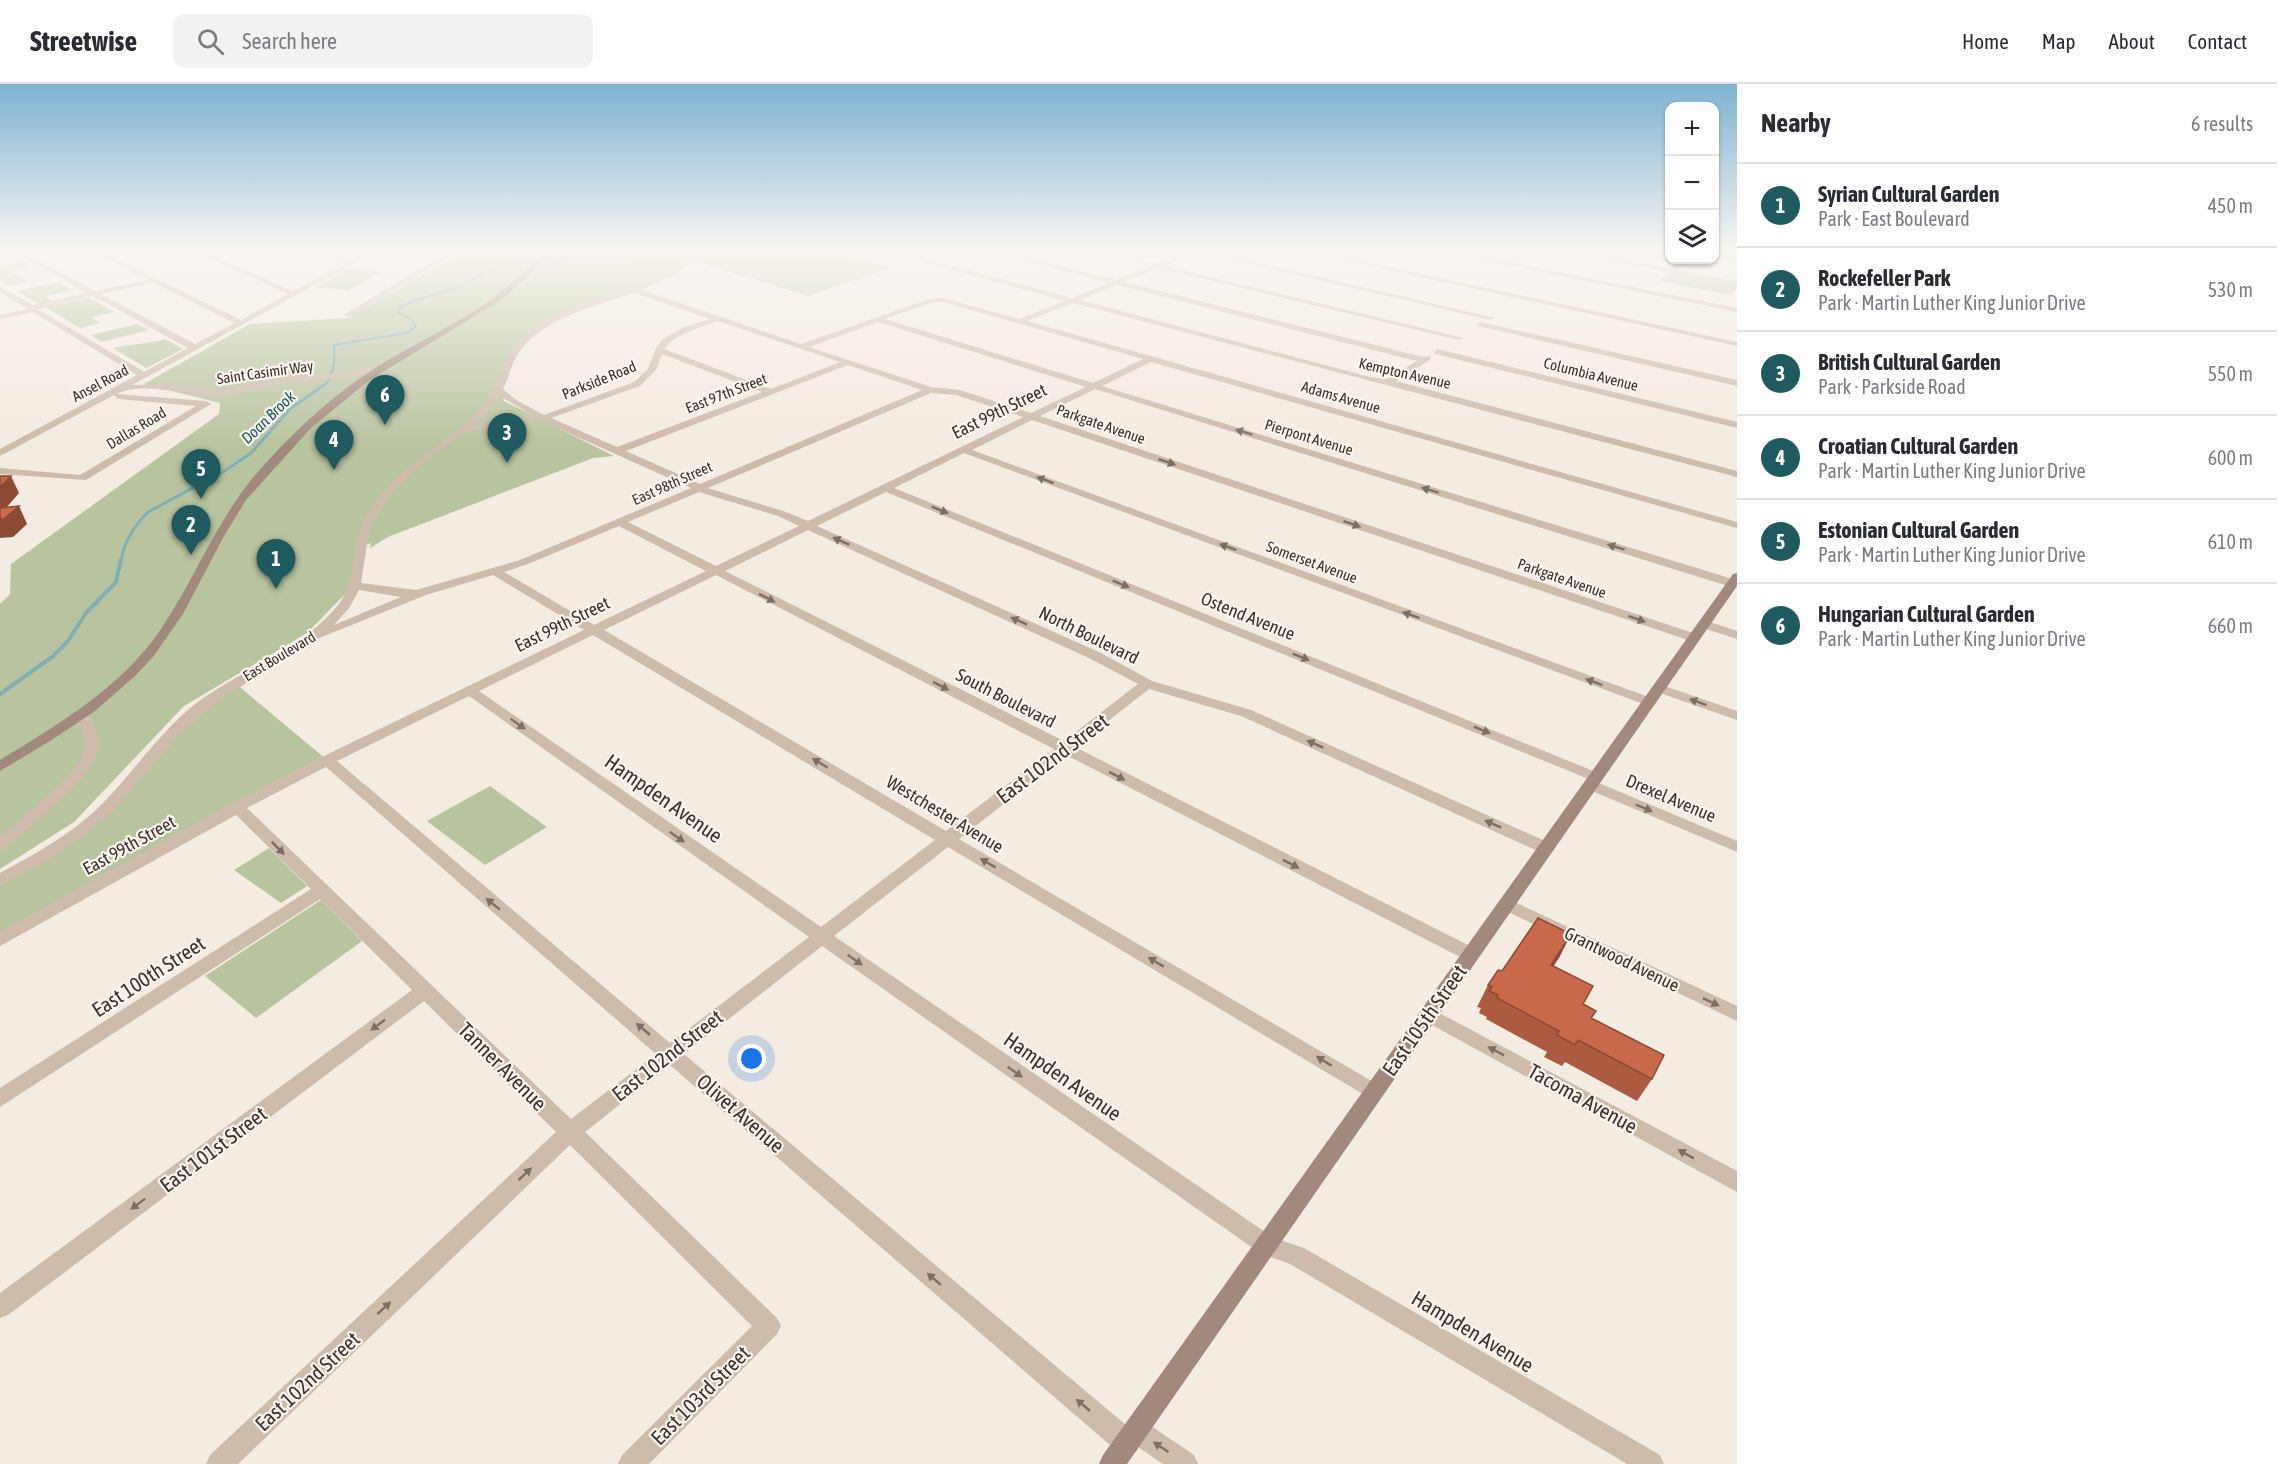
<!DOCTYPE html>
<meta charset="utf-8">
<style>
body{margin:0;font-family:"Asap Condensed",sans-serif;background:#f2f2f3;color:#2b2b33}
.controls{position:absolute;right:18px;top:18px;display:grid;overflow:hidden;border-radius:12px;box-shadow:0 2px 4px #0004}
.controls button{width:54px;height:54px;display:grid;place-items:center;padding:0;border:0;border-bottom:2px solid #e1e1e2;background:#fff;color:#2b2b33;font:30px sans-serif}
.you{position:absolute;left:752px;top:975px;width:21px;height:21px;margin:-15px;border:4px solid #fff;border-radius:50%;background:#1a73e8;box-shadow:0 0 0 9px #1a73e833}
.badge{display:grid;place-items:center;width:39px;height:39px;border-radius:50%;background:#1f5a5e;color:#fff;font-size:20px;font-weight:700}
.pin{position:absolute;translate:-50% -50px;filter:drop-shadow(0 2px 3px #0008)}
.pin::after{content:'';position:absolute;top:32px;width:21px;height:18px;background:inherit;clip-path:polygon(0 0,100% 0,50% 100%)}
.list{margin:0;padding:0;list-style:none}
h2{display:flex;justify-content:space-between;align-items:center;height:78px;margin:0;padding:0 24px;font-size:26px}
h2 small{font-size:20px;font-weight:400;color:#7c7c81}
.list li{display:grid;grid-template-columns:39px 1fr auto;gap:18px;align-items:center;box-sizing:border-box;height:84px;padding:0 24px;border-top:2px solid #e1e1e2}
.list b{display:block;font-size:22px;white-space:nowrap}
.list p{margin:0;font-size:20px;white-space:nowrap;color:#7c7c81}
.list em{font-size:20px;font-style:normal;color:#7c7c81}
.icon{flex:none;width:33px;height:33px;fill:none;stroke:currentColor;stroke-width:2;stroke-linecap:round;stroke-linejoin:round}
.map{position:relative;flex:none;width:1737px;height:1380px;overflow:hidden}
header{display:flex;align-items:center;gap:36px;box-sizing:border-box;height:84px;padding:0 30px;background:#fff;border-bottom:2px solid #e1e1e2}
header strong{font-size:28px}
nav{display:flex;gap:33px;margin-inline-start:auto;font-size:21px}
.search{width:420px;height:54px;background:#f2f2f3;display:flex;align-items:center;gap:15px;box-sizing:border-box;padding:0 21px;border-radius:12px;color:#7c7c81;font-size:22px}
main{display:flex}
aside{flex:1;background:#fff}
.map>svg:first-child{display:block}
</style>
<header>
<strong>Streetwise</strong>
<div class="search"><svg class="icon" aria-label="search" viewBox="0 0 24 24"><circle cx="10" cy="10" r="6"/><path d="M15 15l6 6"/></svg>Search here</div>
<nav><a>Home</a><a>Map</a><a>About</a><a>Contact</a></nav>
</header>
<main>
<div class="map">
<svg width="1737" height="1380" viewBox="0 0 1737 1380">
<rect width="100%" height="100%" fill="#f4ebe1"/>
<g fill="#b8c4a0">
<path d="M698,168C690,175 682,184 673,189C620,223 534,219 508,287C503,299 500,305 504,317L614,372L593,374L388,453L370,464L371,459L361,463L354,501L307,549L184,622L74,738L0,785V520L10,510L11,480L219,330L220,319L144,300L250,240L348,234L460,169Z"/>
<polygon points="702,168 833,168 891,184 808,212 695,177"/>
<polygon points="21,177 31,183 10,188 28,198 9,202 0,197 0,182"/>
<polygon points="348,185 382,188 349,206 315,203"/>
<polygon points="1670,188 1737,201 1737,205 1730,211 1658,197"/>
<polygon points="59,198 73,206 45,212 52,217 39,220 17,207"/>
<polygon points="89,214 115,228 91,233 100,239 80,244 45,223"/>
<polygon points="137,240 149,246 102,258 91,251"/>
<path d="M165,255L183,265L146,284L113,264C131,260 146,260 165,255Z"/>
<polygon points="235,599 327,676 0,856 0,796 82,745 164,657"/>
<polygon points="490,702 547,743 485,781 427,737"/>
<polygon points="269,764 307,802 281,819 234,786"/>
<polygon points="321,816 362,857 256,934 205,892"/>
</g>
<g fill="none" stroke-linecap="round" stroke-linejoin="round">
<g stroke="#7fb0b2" stroke-width="2">
<polyline points="553,177 570,174 581,168"/>
<path d="M322,303C335,294 335,275 334,261L407,249L416,242L411,235L397,228L402,221L464,201L493,183L529,177"/>
</g>
<path stroke="#7fb0b2" stroke-width="3" d="M121,477C124,458 135,441 148,428L223,388L251,369L290,325L324,301"/>
<polyline stroke="#7fb0b2" stroke-width="4" points="0,610 52,573 68,557 86,529 116,498 121,475"/>
<g fill="#cdbbac" fill-rule="evenodd">
<path d="M13,168H22L95,207L147,196L93,168H102L241,236L288,210L194,168H204L293,207L346,179L319,168H329L351,177L366,168H375L132,301L161,300L220,306L294,293L344,289L383,280L387,283C367,297 318,295 293,299C269,302 245,310 221,312C193,313 141,296 117,310L206,317L211,320L86,396L0,390V384L80,391L196,322L118,315L114,311L0,372V365L137,291L33,228L0,235V231L28,225L0,208V203L33,221L87,209ZM153,199L235,239L195,260L101,210ZM93,212L188,264L144,288L38,225Z"/>
<polygon points="448,168 457,168 350,233 343,231"/>
<path d="M693,168H700L679,189L642,206L801,260L929,215L943,214L1019,235L1065,217L889,168H901L1072,214L1109,199L993,168H1006L1116,196L1150,182L1096,168C1114,168 1145,181 1158,179C1172,177 1181,168 1195,168L1165,182L1463,254L1459,256L1158,184L1124,198L1423,273L1430,272V276L1396,297L1737,387V393L1073,219L1027,237L1737,438V444L1151,278L1102,302L1736,496L1737,500L1728,502L1095,305L1040,332L1699,551L1700,554L1699,557L1694,558L1032,336L972,366L1654,615L1656,618L1654,621L1649,622L964,369L894,404L1601,690L1604,693L1601,696L1594,697L1737,757V768L1585,704L1582,701L1585,698L1591,696L886,408L817,442L1101,569L1152,597L1251,626L1552,760L1554,764L1552,768H1540L1241,632L1149,605L1075,663L1476,865L1479,870L1476,875L1470,877L1464,875L1066,671L959,755L1380,1002L1383,1008L1380,1014L1373,1016L948,763L834,852L1274,1154L1304,1164L1660,1371L1664,1380H1627L1290,1180L1260,1169L822,862L684,970L1126,1341L1127,1338L1136,1334L1145,1338L1194,1371L1198,1380H1163L1138,1363L1136,1368L1127,1372L1118,1368L670,981L585,1048L777,1234L781,1242L777,1250L649,1380H618L622,1371L752,1242L570,1061L238,1380H206L210,1371L556,1048L424,917L8,1231L0,1234V1209L412,906L320,815L0,1023V1004L311,805L236,731L0,862V848L232,719L322,673L584,546L493,491L426,511L317,555L221,615L179,651L114,726L90,748L49,776L0,802V789C37,769 75,748 104,718C135,686 159,649 194,621C240,585 300,568 338,521C358,497 349,462 364,435C393,385 431,370 472,334C493,314 495,296 508,272C530,232 588,218 628,206L620,198L631,184C606,165 556,186 527,189L524,185C555,180 614,160 639,184L628,198L635,204L674,186ZM1117,201L1417,277L1387,295L1370,293L1080,216ZM634,209L710,235L682,244L662,256L655,266L648,285L634,298L544,331L516,316L503,305C509,293 512,278 520,267C542,235 599,220 634,209ZM943,218L1143,275L1093,299L885,235L930,219ZM718,237L840,278L771,305L664,265C676,249 700,244 718,237ZM878,238L1086,303L1031,329L960,306L931,303L809,263ZM662,270L762,308L617,363L551,334L640,302L656,286ZM848,281L922,306L700,400L626,367ZM931,309L956,311L1023,333L808,437L786,428L708,404ZM500,312L533,332L476,340L490,326ZM542,337L691,404L520,476L416,506L361,499L367,460L372,441L391,411L417,384L467,347ZM699,408L778,432L799,442L716,482L628,438ZM619,442L706,487L594,541L504,488L528,480ZM808,446L1091,575L1138,600L1064,657L725,487ZM716,491L1054,665L946,747L604,546ZM359,506L401,513L334,541L349,524ZM593,551L935,756L821,843L479,607ZM469,612L809,853L670,959L337,677ZM326,683L656,970L571,1035L247,724Z"/>
<polygon points="1198,168 1212,168 1495,234 1491,236"/>
<polygon points="1306,168 1320,168 1737,258 1737,262"/>
<polygon points="1445,168 1460,168 1505,177 1520,168 1528,168 1512,179 1737,224 1737,228"/>
<polygon points="1570,168 1585,168 1737,198 1737,202"/>
<polygon points="1714,169 1737,173 1737,177 1714,173"/>
<polygon points="1481,238 1737,296 1737,302 1478,242 1477,240"/>
<polygon points="1438,265 1737,338 1737,344 1435,270 1434,268"/>
<polygon points="1704,536 1737,547 1737,555 1700,543 1700,537"/>
<polygon points="1659,600 1737,627 1737,636 1654,607 1652,604"/>
<path d="M82,625C90,627 92,635 95,642C99,652 100,664 96,673C85,700 29,742 6,765L0,766V752C19,734 77,691 83,670C87,655 81,642 75,629Z"/>
<polygon points="1506,814 1737,922 1737,937 1500,824 1497,820 1500,816"/>
<polygon points="1428,923 1737,1087 1737,1108 1421,935 1419,930 1421,925"/>
</g>
<g fill="#a18a7d" fill-rule="evenodd">
<path d="M547,168H555L501,216L368,297L310,345L246,416L224,452L183,530L153,573L135,592L95,627L50,657L0,687V676C59,640 122,603 161,545C198,490 219,429 265,380C298,343 336,309 378,282C414,260 453,242 488,218C509,204 526,183 547,168Z"/>
<polygon points="1737,489 1737,502 1127,1380 1099,1380 1103,1371 1733,490"/>
</g>
</g>
<polygon fill="#ac5a40" points="1560,872 1553,882 1583,920 1591,934 1652,995 1637,1017 1565,978 1562,982 1544,973 1547,968 1486,935 1487,933 1479,929 1481,924 1477,923 1488,901 1502,887"/>
<g fill="#8c4a34">
<polygon points="11,392 19,409 0,431 0,403"/>
<polygon points="19,422 27,440 13,453 0,454 0,435"/>
<polygon points="1571,850 1560,872 1540,903 1551,881"/>
</g>
<g fill="#c8694b" stroke="#8c4a34" stroke-width="1.5">
<polygon points="0,392 11,392 0,403"/>
<polygon points="19,422 4,435 0,435 0,424"/>
<polygon points="1538,834 1571,850 1551,881 1593,902 1583,920 1596,927 1591,934 1664,971 1652,995 1578,956 1575,961 1557,951 1559,947 1497,914 1498,911 1489,907 1492,903 1488,901 1498,886 1502,887"/>
</g>
<defs><path id="oneway-solid" d="M-6-.8H1V-3.2L6.5 0L1 3.2V.8H-6Z" transform="scale(1.5)"/></defs>
<g fill="#7d6f65">
<use href="#oneway-solid" transform="translate(1244 348) rotate(-163)"/>
<use href="#oneway-solid" transform="translate(1167 378) rotate(19)"/>
<use href="#oneway-solid" transform="translate(1045 396) rotate(-160)"/>
<use href="#oneway-solid" transform="translate(1430 406) rotate(-163)"/>
<use href="#oneway-solid" transform="translate(940 426) rotate(22)"/>
<use href="#oneway-solid" transform="translate(1352 440) rotate(19)"/>
<use href="#oneway-solid" transform="translate(841 457) rotate(-156)"/>
<use href="#oneway-solid" transform="translate(1228 463) rotate(-160)"/>
<use href="#oneway-solid" transform="translate(1616 463) rotate(-163)"/>
<use href="#oneway-solid" transform="translate(1121 500) rotate(22)"/>
<use href="#oneway-solid" transform="translate(767 514) rotate(27)"/>
<use href="#oneway-solid" transform="translate(1411 531) rotate(-160)"/>
<use href="#oneway-solid" transform="translate(1637 535) rotate(19)"/>
<use href="#oneway-solid" transform="translate(1019 537) rotate(-156)"/>
<use href="#oneway-solid" transform="translate(1301 573) rotate(22)"/>
<use href="#oneway-solid" transform="translate(1594 598) rotate(-160)"/>
<use href="#oneway-solid" transform="translate(941 602) rotate(27)"/>
<use href="#oneway-solid" transform="translate(1698 618) rotate(-160)"/>
<use href="#oneway-solid" transform="translate(518 640) rotate(35)"/>
<use href="#oneway-solid" transform="translate(1482 646) rotate(22)"/>
<use href="#oneway-solid" transform="translate(1315 660) rotate(-156)"/>
<use href="#oneway-solid" transform="translate(820 679) rotate(-149)"/>
<use href="#oneway-solid" transform="translate(1117 692) rotate(27)"/>
<use href="#oneway-solid" transform="translate(1644 724) rotate(23)"/>
<use href="#oneway-solid" transform="translate(1493 740) rotate(-156)"/>
<use href="#oneway-solid" transform="translate(677 753) rotate(35)"/>
<use href="#oneway-solid" transform="translate(278 764) rotate(45)"/>
<use href="#oneway-solid" transform="translate(988 779) rotate(-149)"/>
<use href="#oneway-solid" transform="translate(1291 780) rotate(27)"/>
<use href="#oneway-solid" transform="translate(493 820) rotate(-141)"/>
<use href="#oneway-solid" transform="translate(855 876) rotate(35)"/>
<use href="#oneway-solid" transform="translate(1156 878) rotate(-149)"/>
<use href="#oneway-solid" transform="translate(1711 918) rotate(25)"/>
<use href="#oneway-solid" transform="translate(378 941) rotate(143)"/>
<use href="#oneway-solid" transform="translate(643 945) rotate(-140)"/>
<use href="#oneway-solid" transform="translate(1496 967) rotate(-152)"/>
<use href="#oneway-solid" transform="translate(1324 977) rotate(-148)"/>
<use href="#oneway-solid" transform="translate(1015 988) rotate(35)"/>
<use href="#oneway-solid" transform="translate(1686 1070) rotate(-151)"/>
<use href="#oneway-solid" transform="translate(525 1090) rotate(-43)"/>
<use href="#oneway-solid" transform="translate(138 1120) rotate(143)"/>
<use href="#oneway-solid" transform="translate(934 1195) rotate(-139)"/>
<use href="#oneway-solid" transform="translate(384 1224) rotate(-43)"/>
<use href="#oneway-solid" transform="translate(1083 1321) rotate(-140)"/>
<use href="#oneway-solid" transform="translate(1161 1363) rotate(-146)"/>
</g>
<linearGradient id="sky" x2="0" y2="1"><stop stop-color="#7eb2d2"/><stop offset="0.46" stop-color="#faf6f2"/><stop offset="1" stop-color="#faf6f2" stop-opacity="0"/></linearGradient>
<rect width="1737" height="362" fill="url(#sky)"/>
<g text-anchor="middle" dominant-baseline="central" stroke-width="4.5" stroke-linejoin="round" paint-order="stroke">
<g font-size="15" fill="#3b302b" stroke="#fbf5ee">
<text transform="translate(265 288) rotate(-8)">Saint Casimir Way</text>
<text transform="translate(1405 289) rotate(13)">Kempton Avenue</text>
<text transform="translate(1591 290) rotate(14)">Columbia Avenue</text>
<text transform="translate(599 296) rotate(-22)">Parkside Road</text>
<text transform="translate(100 299) rotate(-28)">Ansel Road</text>
<text transform="translate(726 309) rotate(-21)">East 97th Street</text>
<text transform="translate(1341 313) rotate(16)">Adams Avenue</text>
<text transform="translate(1101 340) rotate(19)">Parkgate Avenue</text>
<text transform="translate(136 344) rotate(-31)">Dallas Road</text>
<text transform="translate(1309 353) rotate(17)">Pierpont Avenue</text>
<text transform="translate(672 399) rotate(-24)">East 98th Street</text>
<text transform="translate(1312 478) rotate(20)">Somerset Avenue</text>
<text transform="translate(1562 494) rotate(19)">Parkgate Avenue</text>
<text transform="translate(279 572) rotate(-31)">East Boulevard</text>
</g>
<g font-size="16" font-style="italic" fill="#1f5a5e" stroke="#fbf5ee">
<text transform="translate(268 333) rotate(-44)">Doan Brook</text>
</g>
<g font-size="18" fill="#3b302b" stroke="#fbf5ee">
<text transform="translate(999 327) rotate(-26)">East 99th Street</text>
<text transform="translate(1248 532) rotate(22)">Ostend Avenue</text>
<text transform="translate(562 540) rotate(-26)">East 99th Street</text>
<text transform="translate(1089 551) rotate(26)">North Boulevard</text>
<text transform="translate(1006 614) rotate(27)">South Boulevard</text>
<text transform="translate(1671 714) rotate(23)">Drexel Avenue</text>
<text transform="translate(945 730) rotate(31)">Westchester Avenue</text>
<text transform="translate(129 761) rotate(-29)">East 99th Street</text>
<text transform="translate(1622 875) rotate(26)">Grantwood Avenue</text>
</g>
<g font-size="21" fill="#3b302b" stroke="#fbf5ee">
<text transform="translate(1052 674) rotate(-37)">East 102nd Street</text>
<text transform="translate(664 714) rotate(35)">Hampden Avenue</text>
<text transform="translate(148 892) rotate(-33)">East 100th Street</text>
<text transform="translate(1424 936) rotate(-55)">East 105th Street</text>
<text transform="translate(667 971) rotate(-38)">East 102nd Street</text>
<text transform="translate(503 982) rotate(45)">Tanner Avenue</text>
<text transform="translate(1063 992) rotate(35)">Hampden Avenue</text>
<text transform="translate(1583 1014) rotate(29)">Tacoma Avenue</text>
<text transform="translate(741 1029) rotate(41)">Olivet Avenue</text>
<text transform="translate(213 1065) rotate(-37)">East 101st Street</text>
<text transform="translate(1473 1247) rotate(31)">Hampden Avenue</text>
<text transform="translate(307 1297) rotate(-43)">East 102nd Street</text>
<text transform="translate(700 1311) rotate(-45)">East 103rd Street</text>
</g>
</g>
</svg>
<div class="controls">
<button>+</button>
<button>−</button>
<button><svg class="icon" aria-label="layers" viewBox="0 0 24 24"><path d="M12 4l9 5-9 5-9-5zM3 14l9 5 9-5"/></svg></button>
</div>
<div class="you"></div>
<div class="pin badge" style="left:276px;top:505px">1</div>
<div class="pin badge" style="left:191px;top:471px">2</div>
<div class="pin badge" style="left:507px;top:379px">3</div>
<div class="pin badge" style="left:334px;top:386px">4</div>
<div class="pin badge" style="left:201px;top:415px">5</div>
<div class="pin badge" style="left:385px;top:341px">6</div>
</div>
<aside>
<h2>Nearby<small>6 results</small></h2>
<ul class="list">
<li><span class="badge">1</span><div><b>Syrian Cultural Garden</b><p>Park · East Boulevard</p></div><em>450 m</em></li>
<li><span class="badge">2</span><div><b>Rockefeller Park</b><p>Park · Martin Luther King Junior Drive</p></div><em>530 m</em></li>
<li><span class="badge">3</span><div><b>British Cultural Garden</b><p>Park · Parkside Road</p></div><em>550 m</em></li>
<li><span class="badge">4</span><div><b>Croatian Cultural Garden</b><p>Park · Martin Luther King Junior Drive</p></div><em>600 m</em></li>
<li><span class="badge">5</span><div><b>Estonian Cultural Garden</b><p>Park · Martin Luther King Junior Drive</p></div><em>610 m</em></li>
<li><span class="badge">6</span><div><b>Hungarian Cultural Garden</b><p>Park · Martin Luther King Junior Drive</p></div><em>660 m</em></li>
</ul>
</aside>
</main>
